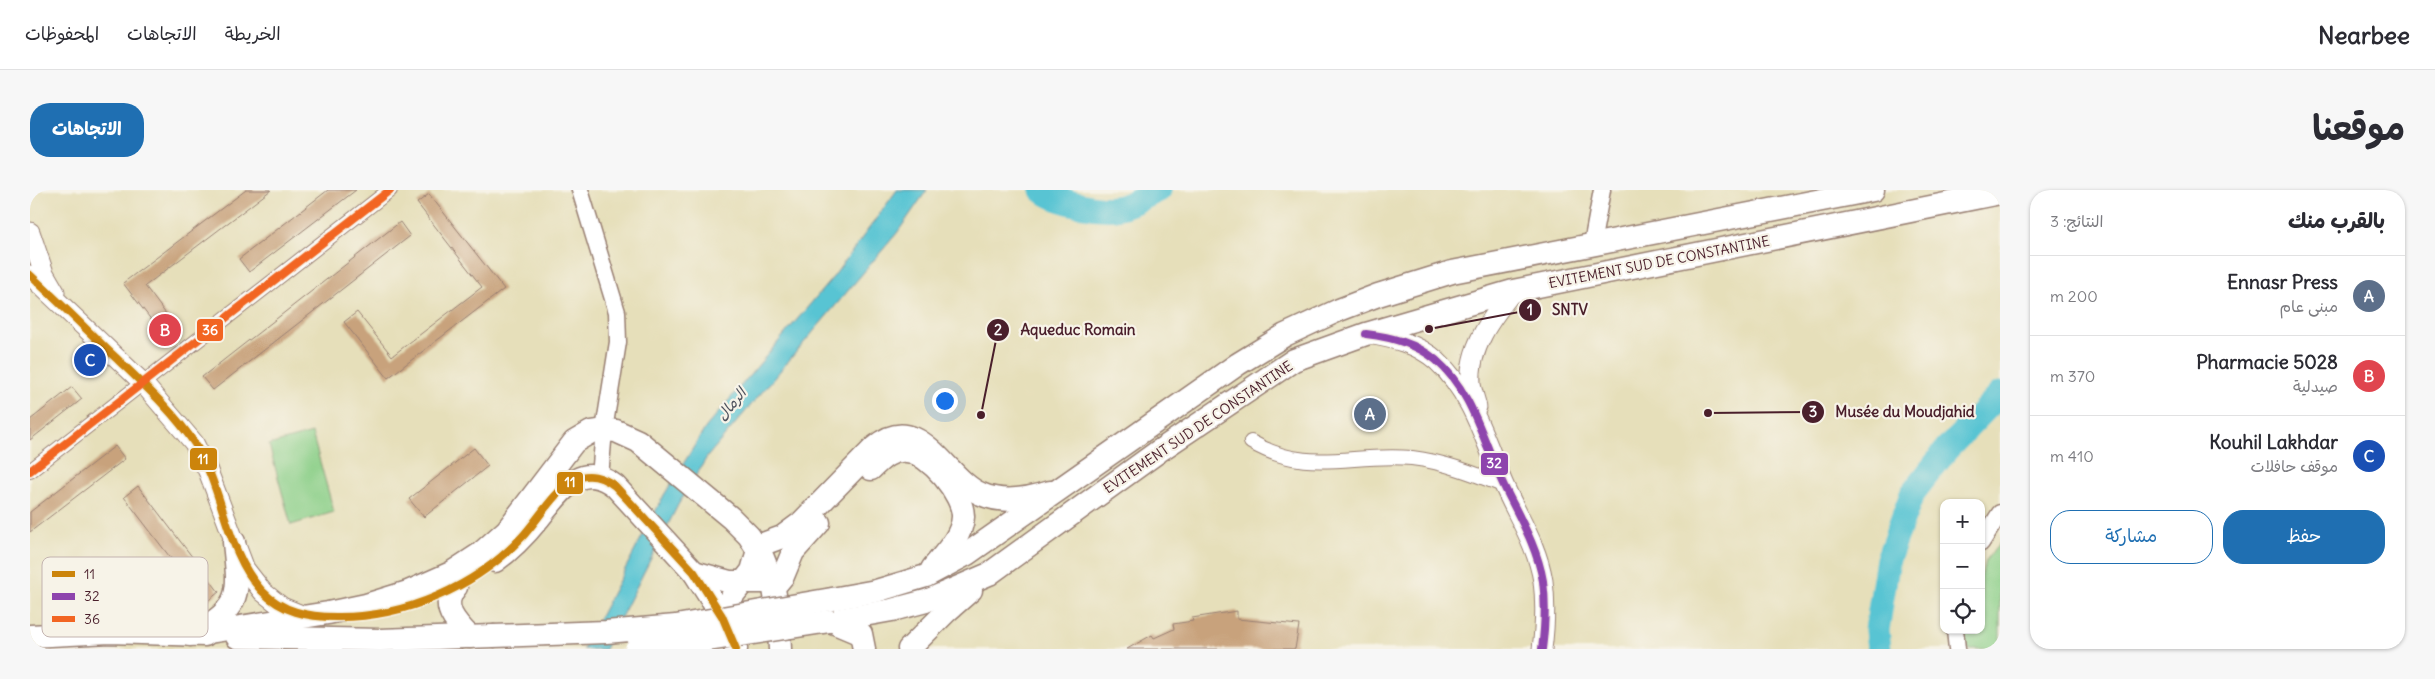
<!DOCTYPE html>
<html lang="ar">
<meta charset="utf-8">
<style>
body{margin:0;font-family:Delius,"Playpen Sans Arabic",sans-serif;background:#f7f7f7;color:#2b2b33;direction:rtl}
.controls{position:absolute;right:15px;bottom:15px;display:grid;overflow:hidden;border-radius:10px;box-shadow:0 1px 4px #0004}
.controls button{width:45px;height:45px;display:grid;place-items:center;padding:0;border:0;border-bottom:1px solid #e1e1e2;background:#fff;color:#2b2b33;font:25px sans-serif}
.you{position:absolute;left:914px;top:210px;width:18px;height:18px;margin:-12px;border:4px solid #fff;border-radius:50%;background:#1a73e8;box-shadow:0 0 0 8px #1a73e833}
.badge{display:grid;place-items:center;width:32px;height:32px;border-radius:50%;background:#1f6fb2;color:#fff;font-size:16px;font-weight:700}
.pin{position:absolute;translate:-50% -50%;border:2px solid #fff;box-shadow:0 1px 5px #0006}
.list{margin:0;padding:0;list-style:none}
h2{display:flex;justify-content:space-between;align-items:center;height:65px;margin:0;padding:0 20px;font-size:21px}
h2 small{font-size:16px;font-weight:400;color:#7c7c81}
.list li{display:grid;grid-template-columns:32px 1fr auto;gap:15px;align-items:center;box-sizing:border-box;height:80px;padding:0 20px;border-top:1px solid #e1e1e2}
.list b{display:block;font-size:19px;white-space:nowrap}
.list p{margin:0;font-size:16px;white-space:nowrap;color:#7c7c81}
.list em{font-size:16px;font-style:normal;color:#7c7c81}
.actions{display:flex;gap:10px;padding:15px 20px}
.actions a{flex:1;padding:11px 0;border:1px solid #1f6fb2;border-radius:20px;text-align:center;font-size:18px;color:#1f6fb2}
.actions .main{background:#1f6fb2;color:#fff}
.icon{flex:none;width:28px;height:28px;fill:none;stroke:currentColor;stroke-width:2;stroke-linecap:round;stroke-linejoin:round}
.map{position:relative;flex:none;width:1970px;height:459px;overflow:hidden;direction:ltr;border-radius:20px}
header{display:flex;align-items:center;gap:30px;box-sizing:border-box;height:70px;padding:0 25px;background:#fff;border-bottom:1px solid #e1e1e2}
header strong{font-size:24px}
nav{display:flex;gap:28px;margin-inline-start:auto;font-size:18px}
.intro{display:flex;align-items:center;justify-content:space-between;box-sizing:border-box;height:120px;padding:0 30px}
h1{margin:0;font-size:35px}
.button{padding:12px 22px;border-radius:20px;background:#1f6fb2;color:#fff;font-size:18px;font-weight:700}
main{display:flex;gap:30px;padding:0 30px}
aside{flex:1;background:#fff;border-radius:20px;box-shadow:0 1px 4px #0004}
.map>svg:first-child{display:block}
</style>
<header>
<strong>Nearbee</strong>
<nav><a>الخريطة</a><a>الاتجاهات</a><a>المحفوظات</a></nav>
</header>
<div class="intro"><h1>موقعنا</h1><a class="button">الاتجاهات</a></div>
<main>
<aside>
<h2>بالقرب منك<small>النتائج: 3</small></h2>
<ul class="list">
<li><span class="badge" style="background:#5c6f8a">A</span><div><b>Ennasr Press</b><p>مبنى عام</p></div><em>200 m</em></li>
<li><span class="badge" style="background:#e0444e">B</span><div><b>Pharmacie 5028</b><p>صيدلية</p></div><em>370 m</em></li>
<li><span class="badge" style="background:#1a4fb4">C</span><div><b>Kouhil Lakhdar</b><p>موقف حافلات</p></div><em>410 m</em></li>
</ul>
<div class="actions"><a class="main">حفظ</a><a>مشاركة</a></div>
</aside>
<div class="map">
<svg width="1970" height="459" viewBox="0 0 1970 459">
<rect width="100%" height="100%" fill="#f7f3e8"/>
<filter id="ink" filterUnits="userSpaceOnUse"><feTurbulence type="fractalNoise" baseFrequency=".02" numOctaves="2"/><feDisplacementMap in="SourceGraphic" scale="10" xChannelSelector="R" yChannelSelector="G"/><feConvolveMatrix kernelMatrix="1 2 1 2 8 2 1 2 1" color-interpolation-filters="sRGB"/></filter>
<filter id="wash" filterUnits="userSpaceOnUse"><feTurbulence type="fractalNoise" baseFrequency=".0096" numOctaves="4" result="noise"/><feDisplacementMap in="SourceGraphic" scale="20" xChannelSelector="R" yChannelSelector="G"/><feGaussianBlur stdDeviation="1.12" result="paint"/><feColorMatrix in="noise" values="0 0 0 0 0 0 0 0 0 0 0 0 0 0 0 0 0 1.4 0 .05"/><feComposite in="paint" operator="in"/></filter>
<g filter="url(#wash)">
<rect width="100%" height="100%" fill="#e6dfba"/>
<g fill="#8bcf88" stroke="#6a775a">
<polygon points="282,243 304,322 261,335 239,255"/>
<polygon points="1970,353 1970,459 1937,459 1935,449 1937,440 1951,440 1951,387 1955,371"/>
</g>
<polygon fill="#59c4d3" stroke="#52727f" points="867,0 897,0 867,43 677,267 648,315 575,459 553,459 634,305 676,237 804,86"/>
<g fill="none" stroke-linecap="round" stroke-linejoin="round">
<g stroke="#59c4d3" stroke-width="25">
<path d="M1012,0C1026,12 1072,22 1090,17C1103,14 1117,5 1129,0"/>
<polyline points="1849,459 1847,440 1858,369 1882,304 1917,259 1970,204"/>
</g>
</g>
<g id="blocks">
<g fill="#c8a27c">
<polygon points="216,0 241,0 115,96 148,140 136,149 93,93"/>
<polygon points="298,0 326,0 219,82 209,69"/>
<polygon points="399,4 474,99 358,188 314,132 327,122 362,166 452,97 387,13"/>
<polygon points="370,32 380,46 183,200 172,187"/>
<polygon points="42,197 52,209 0,250 0,230"/>
<polygon points="85,256 95,269 0,342 0,322"/>
<polygon points="444,258 458,276 394,327 379,309"/>
<polygon points="108,296 189,402 175,413 94,307"/>
<polygon points="1207,421 1207,429 1269,435 1265,459 1097,459 1122,445 1124,448 1144,439 1143,434 1163,431 1162,428"/>
</g>
</g>
</g>
<g filter="url(#ink)">
<use href="#blocks" fill-opacity="0" stroke="#987f72" stroke-width="1"/>
<g fill="none" stroke-linecap="round" stroke-linejoin="round">
<g stroke="#987f72" stroke-width="16">
<g id="minor">
<path d="M1221,252C1279,286 1321,262 1382,268C1414,272 1443,283 1473,295"/>
<polyline points="0,281 360,0"/>
</g>
</g>
<g stroke="#987f72" stroke-width="19">
<g id="tertiary">
<polyline points="550,0 587,122 588,152 574,240 570,287"/>
<polyline points="1562,54 1572,0"/>
<polyline points="1951,353 1970,323"/>
<polyline points="1925,440 1927,459"/>
</g>
</g>
<g stroke="#987f72" stroke-width="21">
<g id="secondary">
<polyline points="0,42 14,83 25,102"/>
<polyline points="0,85 112,192 164,253 178,281 215,379 233,402 252,417 274,426"/>
<path d="M1337,144C1362,148 1387,153 1407,171C1442,203 1455,251 1473,293C1487,326 1507,354 1513,391C1516,414 1515,436 1512,459"/>
<path d="M1447,217C1445,209 1442,201 1441,194C1438,158 1462,127 1483,101"/>
</g>
</g>
<g stroke="#987f72" stroke-width="25">
<g id="trunk">
<path d="M841,279C851,269 861,259 877,261C899,263 934,305 933,327C932,347 914,364 902,379"/>
<path d="M465,371C482,359 496,344 509,328C530,303 550,269 585,296L664,382L692,426L706,459"/>
<polyline points="664,382 700,392 748,392 753,386 763,362 789,333"/>
<path d="M426,397C409,416 426,433 440,447"/>
<polyline points="802,409 846,401 896,386 937,364 1208,174 1255,145 1309,120 1348,105 1422,82 1843,0"/>
<path d="M692,426L703,405L722,381L728,360L733,354L752,347L771,333L845,257C890,218 915,289 951,304C973,314 998,309 1020,302"/>
<polyline points="800,431 862,420 896,411 959,384 1129,261 1264,170 1336,144 1483,101 1970,3"/>
<polyline points="800,431 831,444 834,459"/>
<path d="M171,439C215,416 208,395 204,352"/>
<polyline points="160,445 298,423 336,415 378,402 421,383 450,364 477,340 544,252 561,242 574,240 586,241 608,251 701,328 719,346 733,368 743,393 748,423 750,459"/>
<polyline points="0,446 80,442 175,445"/>
<polyline points="207,447 350,450 463,446"/>
<polyline points="879,459 917,421 941,400"/>
</g>
</g>
<use href="#minor" stroke="#fff" stroke-width="14"/>
<use href="#tertiary" stroke="#fff" stroke-width="16"/>
<use href="#secondary" stroke="#fff" stroke-width="19"/>
<use href="#trunk" stroke="#fff" stroke-width="22"/>
<g stroke="#987f72" stroke-width="25" stroke-linecap="butt">
<g id="trunk-bridge">
<polyline points="463,446 576,442 646,436 802,409"/>
<polyline points="606,459 645,455 800,431"/>
</g>
</g>
<use href="#trunk-bridge" stroke="#fff" stroke-width="22"/>
<g stroke="#f7f3e8" stroke-width="11">
<path id="bus-1" d="M0,85C29,112 57,140 85,167C113,194 143,221 165,254C194,299 195,361 232,401C252,422 278,427 306,427C374,428 446,397 492,347C507,331 525,300 544,290C558,282 573,287 585,296L664,382L692,426L706,459"/>
</g>
<g stroke="#f7f3e8" stroke-width="11">
<path id="bus-2" d="M1336,144C1361,147 1386,153 1406,170C1444,203 1453,253 1474,296C1489,327 1507,356 1513,391C1516,414 1515,436 1512,459"/>
</g>
<g stroke="#f7f3e8" stroke-width="11">
<polyline id="bus-3" points="0,281 360,0"/>
</g>
<use href="#bus-1" stroke="#cc840b" stroke-width="8"/>
<use href="#bus-2" stroke="#8e44ad" stroke-width="8"/>
<use href="#bus-3" stroke="#f26522" stroke-width="8"/>
</g>
</g>
<g text-anchor="middle" dominant-baseline="central" stroke-width="4.5" stroke-linejoin="round" paint-order="stroke">
<g font-size="14" fill="#4a1f2b" stroke="#f7f3e8">
<text transform="translate(1629 72) rotate(-11)">EVITEMENT SUD DE CONSTANTINE</text>
<text transform="translate(1168 237) rotate(-34)">EVITEMENT SUD DE CONSTANTINE</text>
</g>
<g font-size="15" font-style="italic" fill="#4e515d" stroke="#f7f3e8">
<text transform="translate(701 214) rotate(-51)">الرمال</text>
</g>
</g>
<rect x="12" y="367" width="166" height="80" rx="8" fill="#f7f3e8" stroke="#c3b3af" stroke-width="1"/>
<rect x="22" y="381" width="23" height="6" fill="#cc840b"/>
<rect x="22" y="403" width="23" height="7" fill="#8e44ad"/>
<rect x="22" y="426" width="23" height="6" fill="#f26522"/>
<g font-size="14" fill="#4a1f2b">
<text x="54" y="389">11</text>
<text x="54" y="411">32</text>
<text x="54" y="434">36</text>
</g>
<path fill="none" stroke="#4a1f2b" stroke-width="2" d="M1399 139L1500 120M951 225L968 140M1678 223L1783 222"/>
<g fill="#4a1f2b" stroke="#f7f3e8" stroke-width="2">
<circle cx="1399" cy="139" r="5"/>
<circle cx="951" cy="225" r="5"/>
<circle cx="1678" cy="223" r="5"/>
<circle cx="1500" cy="120" r="12"/>
<circle cx="968" cy="140" r="12"/>
<circle cx="1783" cy="222" r="12"/>
</g>
<g font-size="15" text-anchor="middle" font-weight="bold" fill="#fff">
<text x="1500" y="125">1</text>
<text x="968" y="145">2</text>
<text x="1783" y="227">3</text>
</g>
<g font-size="15" text-anchor="middle" font-weight="bold" fill="#4a1f2b" stroke="#f7f3e8" stroke-width="4.5" stroke-linejoin="round" paint-order="stroke">
<text x="1540" y="125">SNTV</text>
<text x="1048" y="145">Aqueduc Romain</text>
<text x="1875" y="227">Musée du Moudjahid</text>
</g>
<g stroke="#f7f3e8" stroke-width="2">
<rect x="166" y="128" width="28" height="24" rx="5" fill="#f26522"/>
<rect x="159" y="257" width="29" height="24" rx="5" fill="#cc840b"/>
<rect x="1450" y="262" width="29" height="24" rx="5" fill="#8e44ad"/>
<rect x="526" y="281" width="28" height="24" rx="5" fill="#cc840b"/>
</g>
<g font-size="14" text-anchor="middle" font-weight="bold" fill="#fff">
<text x="180" y="145">36</text>
<text x="173" y="274">11</text>
<text x="1464" y="278">32</text>
<text x="540" y="297">11</text>
</g>
</svg>
<div class="controls">
<button>+</button>
<button>−</button>
<button><svg class="icon" aria-label="locate" viewBox="0 0 24 24"><circle cx="12" cy="12" r="6"/><path d="M12 2v4M12 18v4M2 12h4M18 12h4"/></svg></button>
</div>
<div class="you"></div>
<div class="pin badge" style="left:1340px;top:224px;background:#5c6f8a">A</div>
<div class="pin badge" style="left:135px;top:140px;background:#e0444e">B</div>
<div class="pin badge" style="left:60px;top:170px;background:#1a4fb4">C</div>
</div>
</main>
